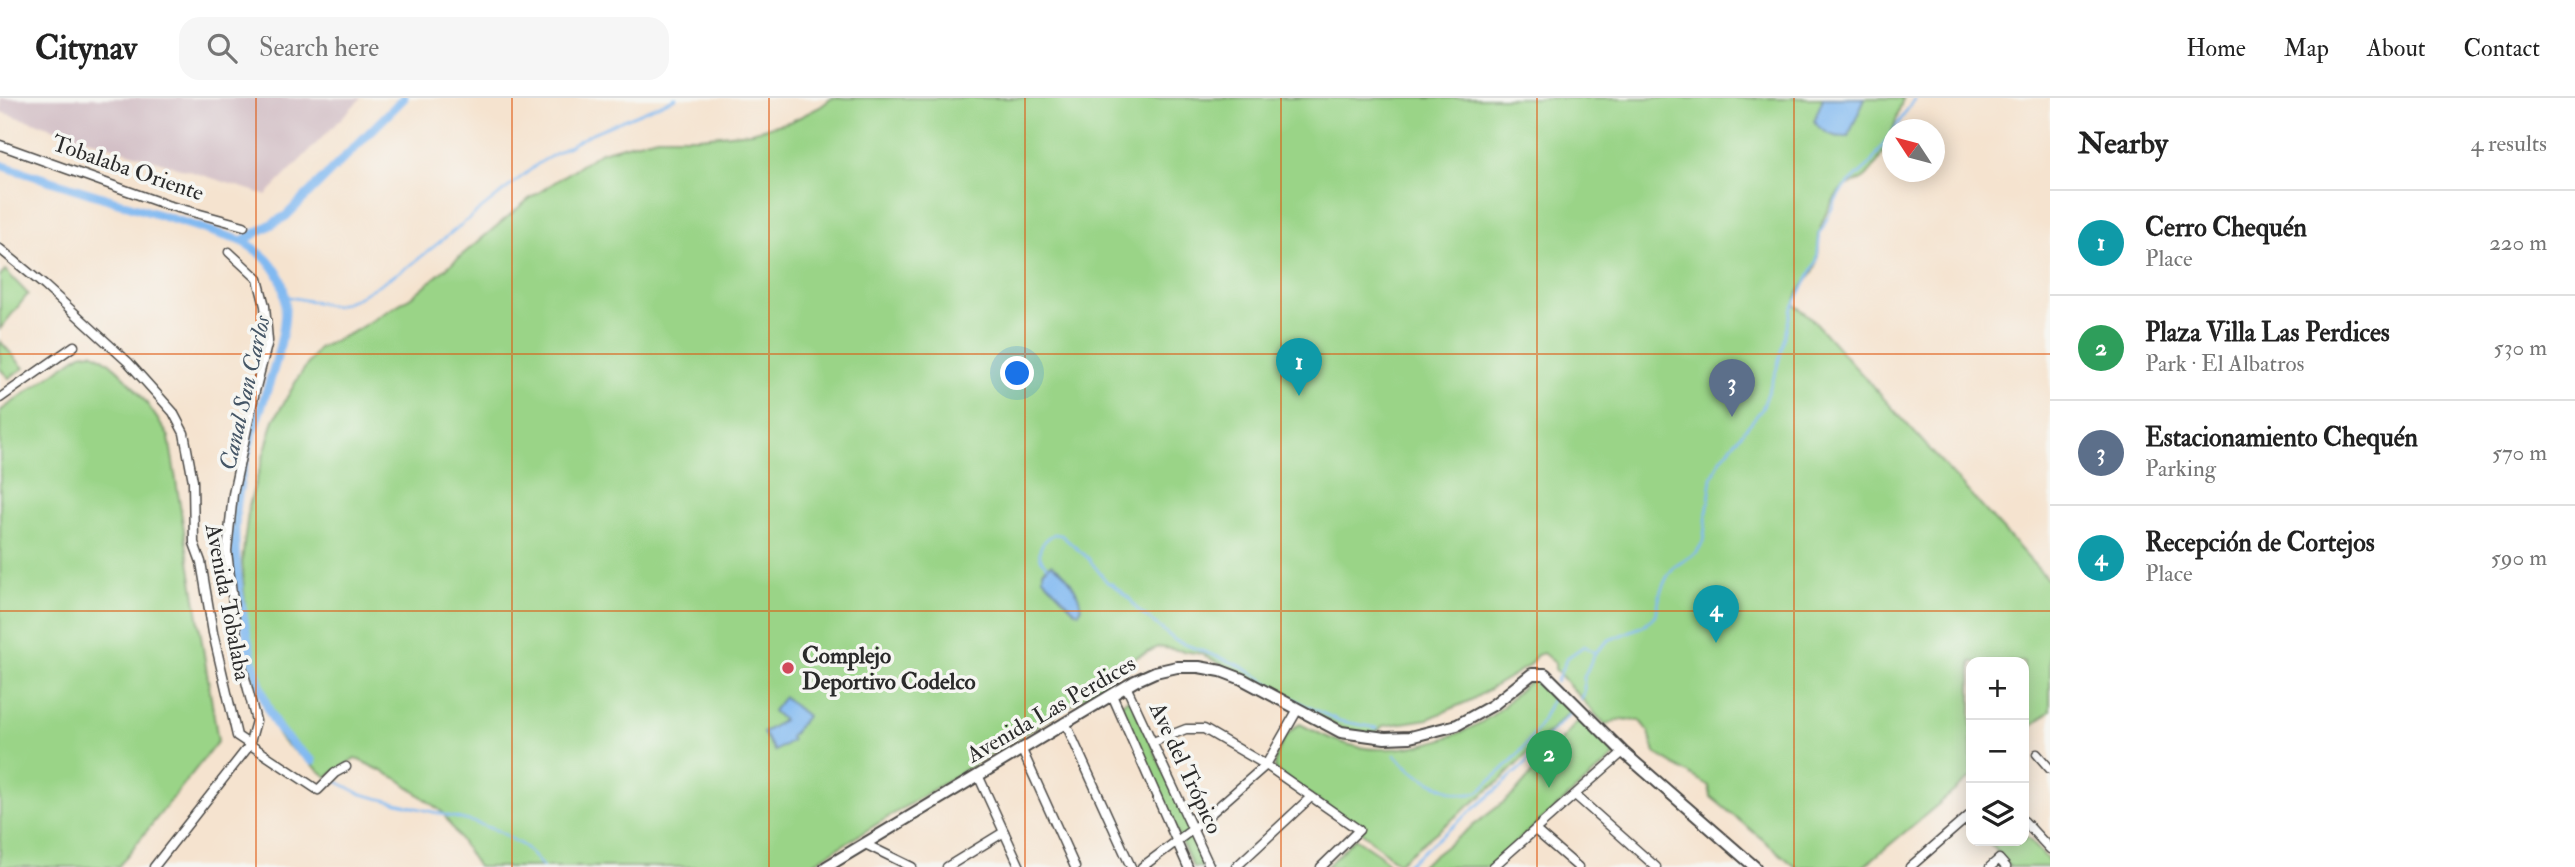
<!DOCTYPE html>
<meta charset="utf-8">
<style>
body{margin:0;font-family:"IM FELL Double Pica",serif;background:#f6f6f6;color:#222}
.controls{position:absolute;right:21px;bottom:21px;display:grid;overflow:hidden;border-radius:14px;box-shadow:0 4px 18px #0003}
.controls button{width:63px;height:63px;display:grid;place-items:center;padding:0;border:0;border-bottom:2px solid #e0e0e0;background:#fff;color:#222;font:35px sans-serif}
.compass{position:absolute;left:1882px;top:21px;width:63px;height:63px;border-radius:50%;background:#fff;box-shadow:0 4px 18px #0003;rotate:306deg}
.you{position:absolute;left:1018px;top:276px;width:24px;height:24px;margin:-18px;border:5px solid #fff;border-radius:50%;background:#1a73e8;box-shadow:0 0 0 10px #1a73e833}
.badge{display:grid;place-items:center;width:46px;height:46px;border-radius:50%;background:#d1495b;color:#fff;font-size:23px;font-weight:700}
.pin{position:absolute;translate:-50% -58px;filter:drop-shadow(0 2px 4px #0008)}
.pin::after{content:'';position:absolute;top:37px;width:24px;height:21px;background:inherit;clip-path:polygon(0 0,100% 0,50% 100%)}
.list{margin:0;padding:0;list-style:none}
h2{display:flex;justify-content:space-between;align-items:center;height:91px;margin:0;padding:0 28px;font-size:30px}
h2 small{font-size:23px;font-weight:400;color:#767676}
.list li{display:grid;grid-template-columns:46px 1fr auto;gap:21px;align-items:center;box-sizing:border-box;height:105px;padding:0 28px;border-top:2px solid #e0e0e0}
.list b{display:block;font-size:26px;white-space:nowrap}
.list p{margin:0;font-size:23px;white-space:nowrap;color:#767676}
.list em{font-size:23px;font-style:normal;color:#767676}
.icon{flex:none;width:38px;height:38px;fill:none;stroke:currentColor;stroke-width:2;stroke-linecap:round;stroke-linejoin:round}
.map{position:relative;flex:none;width:2050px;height:769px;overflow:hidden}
header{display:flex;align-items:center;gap:42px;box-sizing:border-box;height:98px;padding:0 35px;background:#fff;border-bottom:2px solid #e0e0e0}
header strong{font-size:33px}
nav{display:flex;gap:38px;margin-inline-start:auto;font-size:24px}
.search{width:490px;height:63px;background:#f6f6f6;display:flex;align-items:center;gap:18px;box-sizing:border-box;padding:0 24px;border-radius:21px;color:#767676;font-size:26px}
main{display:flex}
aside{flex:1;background:#fff}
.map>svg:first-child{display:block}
</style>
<header>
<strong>Citynav</strong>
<div class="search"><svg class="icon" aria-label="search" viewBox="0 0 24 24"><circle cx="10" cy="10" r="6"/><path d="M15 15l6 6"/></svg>Search here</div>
<nav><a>Home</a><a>Map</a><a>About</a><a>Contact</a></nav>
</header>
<main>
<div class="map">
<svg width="2050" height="769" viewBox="0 0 2050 769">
<rect width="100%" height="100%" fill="#f6f6f2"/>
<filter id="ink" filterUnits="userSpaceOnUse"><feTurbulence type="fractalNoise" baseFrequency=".0143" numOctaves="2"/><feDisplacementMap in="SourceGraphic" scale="14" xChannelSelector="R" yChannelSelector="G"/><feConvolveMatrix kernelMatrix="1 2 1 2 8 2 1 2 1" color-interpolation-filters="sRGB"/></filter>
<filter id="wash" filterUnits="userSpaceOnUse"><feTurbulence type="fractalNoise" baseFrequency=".00686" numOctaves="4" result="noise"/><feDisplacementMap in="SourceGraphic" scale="28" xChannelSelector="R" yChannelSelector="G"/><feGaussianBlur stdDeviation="1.57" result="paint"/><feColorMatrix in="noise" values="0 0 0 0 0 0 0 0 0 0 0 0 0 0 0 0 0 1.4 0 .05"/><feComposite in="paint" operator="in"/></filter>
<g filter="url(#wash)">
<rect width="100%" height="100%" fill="#f5e3cf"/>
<polygon fill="#d2bec5" points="0,0 361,0 266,97 1,14"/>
<g fill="#9ad487" stroke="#628059" stroke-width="2">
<path d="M832,0H1903C1895,26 1886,59 1866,78C1855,88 1845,83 1836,98C1828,110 1821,124 1819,138C1818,149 1820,159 1815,170C1809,184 1795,191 1795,207L1810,219L2050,484V613L2024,635V564H1971V679L1863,769H1796L1711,699L1709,688L1655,655L1649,634L1640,623L1621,621L1605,627L1555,571V565L1543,555L1537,557L1528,568L1471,602L1428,621L1383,628L1373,638L1340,630L1202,556L1158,549L1124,565L1105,586L807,769H478L442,714L398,681L355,660L327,679L281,642L264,609L249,566L242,463L249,407L274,322L298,280L319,250L353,234L414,197L529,101L601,54L657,39H699L751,34L792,23L820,9Z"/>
<polygon points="5,172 28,196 0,231 0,178"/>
<polygon points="0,243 24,270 9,280 0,271"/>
<path d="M92,254C123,268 152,311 169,339L218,643L118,769H0V313L81,256Z"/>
<path d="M1540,579L1574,609L1501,682L1398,765L1359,732L1275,672C1273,658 1286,633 1300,626C1325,639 1353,652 1382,651C1420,651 1463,638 1494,616C1509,605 1523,584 1540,579Z"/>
<polygon points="1130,600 1208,769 1193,769 1118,607"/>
<polygon points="1579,622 1617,656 1488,769 1419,769 1513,697"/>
<polygon points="2024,736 2050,764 2050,769 2010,769 1988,743 2024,743"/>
<polygon points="1355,740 1379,756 1392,769 1326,769"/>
</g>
<g fill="#81b9f1" stroke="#56728e" stroke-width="2">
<path d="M1823,0H1865L1848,39C1834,40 1821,34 1814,23Z"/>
<path d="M1051,466C1066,473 1080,494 1081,511L1079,514L1075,513L1043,480V473Z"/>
<polygon points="784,599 807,618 790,639 792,642 775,653 763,635 783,622 773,613"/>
</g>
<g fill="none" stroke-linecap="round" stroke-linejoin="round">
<g stroke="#81b9f1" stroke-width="2.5">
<polyline points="1894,32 1915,0"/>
<polyline points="285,198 335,208 357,200 412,166 539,65 592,35 676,0"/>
<path d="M1047,468C1033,455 1041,444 1054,436L1061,437L1088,460L1107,484L1112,486L1130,501L1137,511L1176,543L1239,567L1306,608L1340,623L1377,630"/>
<polyline points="1556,584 1567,560 1584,548 1595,555"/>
<polyline points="1581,602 1584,595 1584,579 1595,555 1609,542 1643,528 1656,517 1661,492 1667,479 1674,469 1697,454 1703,444 1712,380 1720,362 1762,311 1777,270 1791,212 1817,163 1820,136 1835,104 1842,92 1871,65 1892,34"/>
<path d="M1395,657C1408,673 1454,702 1475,695C1482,694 1486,686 1491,682C1521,657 1545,628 1555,590"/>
<polyline points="334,682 361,696 473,724 498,733 525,749 543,769"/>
<polyline points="1404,769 1494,694 1525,666 1553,632 1575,611"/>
</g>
<g stroke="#81b9f1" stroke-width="9">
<path d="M0,67L242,143C260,154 278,167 283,189C293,231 265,294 253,334C244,363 236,397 235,428C233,479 252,587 278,630C287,643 300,653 312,663"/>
<polyline points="242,143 286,118 404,0"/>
</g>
</g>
</g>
<g filter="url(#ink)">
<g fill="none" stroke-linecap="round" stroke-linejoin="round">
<g stroke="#494744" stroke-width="11">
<g id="street">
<polyline points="0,47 167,107 244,128"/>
<polyline points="0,151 45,188 128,264 173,314 184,335 193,383 194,445 201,464 213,535 237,638 318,692 335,675 346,669"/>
<polyline points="0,300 74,248"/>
<polyline points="1126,588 1210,769"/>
<polyline points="1112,597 1188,769"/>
<polyline points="1065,624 1131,769"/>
<polyline points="1153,644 1186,631 1204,631 1266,667 1359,732 1321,769"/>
<polyline points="1021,650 1075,769"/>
<polyline points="2037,656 2050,671"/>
<polyline points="978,677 1020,769"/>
<polyline points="1575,697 1656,769"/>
<polyline points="2024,723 2050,751"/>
<polyline points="1535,732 1578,769"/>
<polyline points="865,746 912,769"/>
<polyline points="154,769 249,648 256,623 239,556 227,453 233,396 255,293 268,243 265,208 258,181 229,154"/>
<polyline points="947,769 1004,734"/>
<polyline points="1142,769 1193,731 1266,667 1298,611"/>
<polyline points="1236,769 1311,699"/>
<polyline points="1493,769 1623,654"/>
<polyline points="1910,769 1971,716"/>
<polyline points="1990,769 1999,761 2006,769"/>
</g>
</g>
<g stroke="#494744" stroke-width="14">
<polyline id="secondary" points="826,769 1135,583 1155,574 1177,569 1199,569 1221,573 1242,581 1341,634 1385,640 1410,639 1457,627 1493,607 1532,576 1545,576 1623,654 1755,769"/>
</g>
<use href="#street" stroke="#fff" stroke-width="8"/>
<use href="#secondary" stroke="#fff" stroke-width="10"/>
</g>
</g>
<path fill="none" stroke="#df570e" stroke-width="2" stroke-opacity="0.55" d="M256,0V769M512,0V769M769,0V769M1025,0V769M1281,0V769M1537,0V769M1794,0V769M0,256H2050M0,513H2050"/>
<circle fill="#d1495b" stroke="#f6f6f2" stroke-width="2.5" cx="788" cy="570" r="7"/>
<g text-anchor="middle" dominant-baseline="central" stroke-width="7" stroke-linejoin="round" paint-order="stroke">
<g font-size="23" fill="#2b2b2b" stroke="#f6f6f2">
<text transform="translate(128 70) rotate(19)">Tobalaba Oriente</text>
<text transform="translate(228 504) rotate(79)">Avenida Tobalaba</text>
<text transform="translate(1051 611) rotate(-30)">Avenida Las Perdices</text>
<text transform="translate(1186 670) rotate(65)">Ave del Trópico</text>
</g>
<g font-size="23" font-weight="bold" fill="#2b2b2b" stroke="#f6f6f2" text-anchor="start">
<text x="802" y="557">Complejo<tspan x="802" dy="26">Deportivo Codelco</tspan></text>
</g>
<g font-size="24" font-style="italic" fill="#455666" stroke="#f6f6f2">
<text transform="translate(245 295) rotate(-77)">Canal San Carlos</text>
</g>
</g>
</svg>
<div class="controls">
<button>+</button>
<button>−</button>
<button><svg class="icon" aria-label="layers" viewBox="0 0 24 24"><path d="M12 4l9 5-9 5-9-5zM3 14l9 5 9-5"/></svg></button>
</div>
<svg class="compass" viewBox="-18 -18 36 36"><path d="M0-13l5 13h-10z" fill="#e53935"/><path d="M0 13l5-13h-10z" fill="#767676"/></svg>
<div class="you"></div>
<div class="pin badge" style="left:1299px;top:298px;background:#0f9aa8">1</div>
<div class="pin badge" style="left:1549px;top:690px;background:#2e9e5b">2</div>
<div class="pin badge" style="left:1732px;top:319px;background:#5c6f8a">3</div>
<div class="pin badge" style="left:1716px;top:545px;background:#0f9aa8">4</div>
</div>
<aside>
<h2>Nearby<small>4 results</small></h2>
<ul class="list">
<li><span class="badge" style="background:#0f9aa8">1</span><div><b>Cerro Chequén</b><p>Place</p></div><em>220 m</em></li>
<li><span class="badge" style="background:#2e9e5b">2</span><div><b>Plaza Villa Las Perdices</b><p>Park · El Albatros</p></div><em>530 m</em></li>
<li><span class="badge" style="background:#5c6f8a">3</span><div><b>Estacionamiento Chequén</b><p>Parking</p></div><em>570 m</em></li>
<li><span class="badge" style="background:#0f9aa8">4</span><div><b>Recepción de Cortejos</b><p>Place</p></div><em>590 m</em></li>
</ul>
</aside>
</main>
